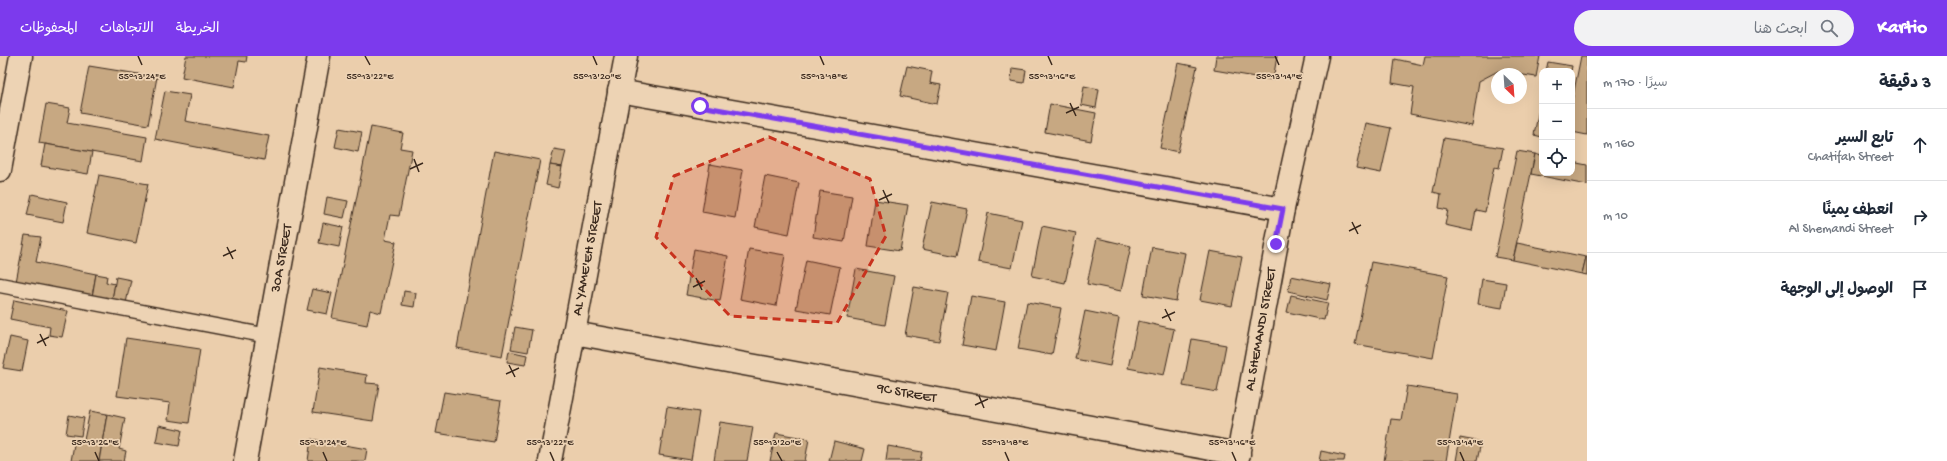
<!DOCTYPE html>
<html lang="ar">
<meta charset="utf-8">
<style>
body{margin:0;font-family:"Gochi Hand","Playpen Sans Arabic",sans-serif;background:#f2f2f3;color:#1f2937;direction:rtl}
.controls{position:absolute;right:12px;top:12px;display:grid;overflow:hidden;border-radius:8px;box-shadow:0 4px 16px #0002}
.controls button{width:36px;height:36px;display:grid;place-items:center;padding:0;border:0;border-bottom:1px solid #e0e1e3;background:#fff;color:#1f2937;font:20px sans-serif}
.compass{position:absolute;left:1491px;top:12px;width:36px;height:36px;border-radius:50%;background:#fff;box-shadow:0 4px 16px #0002;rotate:155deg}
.stop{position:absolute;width:12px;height:12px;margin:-9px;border:3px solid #7c3aed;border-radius:50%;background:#fff}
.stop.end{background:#7c3aed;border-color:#fff;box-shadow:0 1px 4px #0008}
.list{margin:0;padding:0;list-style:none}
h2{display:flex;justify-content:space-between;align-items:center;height:52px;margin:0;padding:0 16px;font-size:17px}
h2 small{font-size:13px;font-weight:400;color:#747a83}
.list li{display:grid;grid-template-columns:26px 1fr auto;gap:12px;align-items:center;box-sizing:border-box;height:72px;padding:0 16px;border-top:1px solid #e0e1e3}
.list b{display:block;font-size:15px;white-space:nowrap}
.list p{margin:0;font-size:13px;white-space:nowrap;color:#747a83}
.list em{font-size:13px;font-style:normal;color:#747a83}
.icon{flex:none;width:22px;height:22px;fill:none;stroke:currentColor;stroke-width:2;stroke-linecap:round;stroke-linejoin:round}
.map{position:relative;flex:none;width:1587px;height:405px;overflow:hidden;direction:ltr}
header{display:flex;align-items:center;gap:24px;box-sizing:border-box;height:56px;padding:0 20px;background:#7c3aed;color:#fff}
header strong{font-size:19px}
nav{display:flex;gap:22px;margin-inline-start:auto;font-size:14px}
.search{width:280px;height:36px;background:#f2f2f3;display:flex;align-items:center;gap:10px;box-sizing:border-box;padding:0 14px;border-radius:22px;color:#747a83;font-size:15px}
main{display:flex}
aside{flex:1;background:#fff}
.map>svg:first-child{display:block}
</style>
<header>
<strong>Kartio</strong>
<div class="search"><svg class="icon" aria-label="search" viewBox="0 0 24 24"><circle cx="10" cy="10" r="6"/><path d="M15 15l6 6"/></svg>ابحث هنا</div>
<nav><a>الخريطة</a><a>الاتجاهات</a><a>المحفوظات</a></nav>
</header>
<main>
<aside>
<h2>3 دقيقة<small>سيرًا · 170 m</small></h2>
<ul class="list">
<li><svg class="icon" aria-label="ahead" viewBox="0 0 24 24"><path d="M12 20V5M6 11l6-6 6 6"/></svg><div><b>تابع السير</b><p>Chatifah Street</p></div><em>160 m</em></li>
<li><svg class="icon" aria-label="right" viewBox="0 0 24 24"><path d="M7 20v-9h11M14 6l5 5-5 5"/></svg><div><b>انعطف يمينًا</b><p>Al Shemandi Street</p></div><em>10 m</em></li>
<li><svg class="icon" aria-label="arrive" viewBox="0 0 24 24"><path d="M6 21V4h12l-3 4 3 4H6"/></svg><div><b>الوصول إلى الوجهة</b></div></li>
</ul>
</aside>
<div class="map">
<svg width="1587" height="405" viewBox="0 0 1587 405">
<rect width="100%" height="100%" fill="#ebceac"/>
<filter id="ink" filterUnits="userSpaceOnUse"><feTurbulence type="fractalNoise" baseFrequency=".025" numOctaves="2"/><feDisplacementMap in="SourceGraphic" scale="8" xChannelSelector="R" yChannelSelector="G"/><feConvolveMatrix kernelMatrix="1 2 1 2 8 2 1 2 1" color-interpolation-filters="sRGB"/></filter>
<g filter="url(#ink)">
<g fill="#c7a882" stroke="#3b2a1e">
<polygon points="186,0 247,0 246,6 239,5 234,31 182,21"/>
<polygon points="1216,0 1277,0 1273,24 1214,14"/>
<polygon points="1425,0 1540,0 1536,21 1498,15 1479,25 1472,70 1410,58 1414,31 1392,27 1395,3 1423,9"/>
<polygon points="1581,0 1587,0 1587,79 1572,76 1572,45"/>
<polygon points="1548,6 1572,10 1571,15 1546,15"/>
<polygon points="1178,7 1197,11 1178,96 1160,92"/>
<polygon points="89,10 157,21 148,69 80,57"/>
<polygon points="907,10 932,15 930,27 941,29 937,48 900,40"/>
<polygon points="1012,12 1026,14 1024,27 1011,25"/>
<polygon points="1084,30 1099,33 1096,52 1081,49"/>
<polygon points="165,35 190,39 185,65 269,80 264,104 155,83"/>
<polygon points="1542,38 1542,81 1534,79"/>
<polygon points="46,48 70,52 67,67 147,81 143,105 39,87"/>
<polygon points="1050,48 1096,57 1091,85 1045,76"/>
<polygon points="1366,67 1391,72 1381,117 1356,112"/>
<polygon points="371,71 403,77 400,92 412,94 399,160 390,159 385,184 396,186 381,257 370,254 367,269 332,262"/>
<polygon points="339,72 362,76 358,96 335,91"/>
<polygon points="1444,82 1503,92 1499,112 1494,111 1485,156 1476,154 1472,175 1445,169 1448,154 1439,152 1441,138 1433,136"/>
<polygon points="45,88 92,96 88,118 41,110"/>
<polygon points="554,93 566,95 562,111 550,109"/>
<polygon points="494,95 540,104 502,300 457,292"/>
<polygon points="1517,95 1535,98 1513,204 1495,201"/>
<polygon points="1535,98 1542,100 1542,117 1572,117 1572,106 1587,109 1587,129 1531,118"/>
<polygon points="710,108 743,114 735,162 702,156"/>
<polygon points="550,109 562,111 558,132 546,129"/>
<polygon points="99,119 148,128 136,187 87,177"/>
<polygon points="765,120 799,127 789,178 755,171"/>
<polygon points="820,135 852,140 844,186 813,181"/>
<polygon points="32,138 67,146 63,166 27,159"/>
<polygon points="327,141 348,145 344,162 324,158"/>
<polygon points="875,144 908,149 900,195 868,190"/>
<polygon points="932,146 967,153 957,200 922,193"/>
<polygon points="988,157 1022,164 1012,212 978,206"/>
<polygon points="323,167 343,171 339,191 319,187"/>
<polygon points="1042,170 1076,177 1065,227 1032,220"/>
<polygon points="25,179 41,181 36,206 96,218 92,241 16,226"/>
<polygon points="1097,182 1131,190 1121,235 1087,228"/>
<polygon points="1517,187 1586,201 1582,218 1513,204"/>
<polygon points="1152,191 1185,197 1176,245 1143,239"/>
<polygon points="694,193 728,200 720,245 686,239"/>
<polygon points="749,193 785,199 776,250 740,243"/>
<polygon points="1210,195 1242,201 1232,250 1200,244"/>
<polygon points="1586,201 1587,201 1587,219 1582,218"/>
<polygon points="806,204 840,211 830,259 796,253"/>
<polygon points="1371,206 1448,220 1433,302 1355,288"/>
<polygon points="856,213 894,220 885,269 847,262"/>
<polygon points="96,218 107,220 106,226 115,228 112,244 92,241"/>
<polygon points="1291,220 1331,228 1327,244 1288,235"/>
<polygon points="116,221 131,224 126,247 112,244"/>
<polygon points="1482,223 1506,227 1502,252 1478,248"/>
<polygon points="914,231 948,237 939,285 905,279"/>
<polygon points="312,233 332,237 327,258 307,254"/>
<polygon points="404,235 416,237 414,251 402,249"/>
<polygon points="1291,239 1328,247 1324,264 1287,256"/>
<polygon points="971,240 1005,246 996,295 962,289"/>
<polygon points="14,244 68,255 62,281 49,279 50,271 10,263"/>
<polygon points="1027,246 1061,252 1052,299 1018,293"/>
<polygon points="1085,255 1119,262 1110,310 1075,303"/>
<polygon points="1138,265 1174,273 1164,319 1128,312"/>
<polygon points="515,271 532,274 528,296 511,293"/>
<polygon points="10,281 28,285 22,315 3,312"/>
<polygon points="126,282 200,293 189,367 168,364 170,347 117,340"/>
<polygon points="1192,283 1226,289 1217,336 1183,330"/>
<polygon points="509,295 527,299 525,309 507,306"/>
<polygon points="320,311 367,319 366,327 379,328 373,365 313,356"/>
<polygon points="1407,330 1457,338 1446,405 1384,405 1391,363 1401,364"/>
<polygon points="444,336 501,345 494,386 436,377"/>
<polygon points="667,351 699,356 691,404 659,399"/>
<polygon points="90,355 107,358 99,405 71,405 75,383 84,384"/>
<polygon points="107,358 125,362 119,393 126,395 124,405 99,405"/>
<polygon points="69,359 84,362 81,380 66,378"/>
<polygon points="720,366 753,371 747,405 714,405"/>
<polygon points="159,369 182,374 179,390 156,386"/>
<polygon points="776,377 809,383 805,405 770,405"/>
<polygon points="1460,382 1481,386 1477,405 1456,405"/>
<polygon points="311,383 367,393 365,405 308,405"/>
<polygon points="834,385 865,393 862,405 829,405"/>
<polygon points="888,390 922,396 920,405 886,405"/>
<polygon points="1321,395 1345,400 1344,405 1319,405"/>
</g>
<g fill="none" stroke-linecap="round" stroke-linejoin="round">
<g stroke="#3b2a1e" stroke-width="17">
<polyline id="service" points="0,229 268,280"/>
</g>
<g stroke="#3b2a1e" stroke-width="25">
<g id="minor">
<polyline points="619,35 1283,153"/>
<polyline points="0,114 21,0"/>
<path id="s1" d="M574,277L1239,398"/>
<path id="s2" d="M245,405L319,0"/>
<path id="s3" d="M550,405L626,0"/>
<path id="s4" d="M1237,405L1283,153L1317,0"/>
</g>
</g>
<use href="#service" stroke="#edd3b4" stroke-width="14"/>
<use href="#minor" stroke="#edd3b4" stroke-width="22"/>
</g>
</g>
<g fill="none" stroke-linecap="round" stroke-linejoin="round" filter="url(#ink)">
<polyline stroke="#7c3aed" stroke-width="5" points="700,50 1283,153 1276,188"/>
</g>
<path fill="#c8321e" fill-opacity="0.2" stroke="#c8321e" stroke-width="3" stroke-dasharray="8 5" stroke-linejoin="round" d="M769,81L870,123L886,180L837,267L730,260L656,181L674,120Z"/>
<path fill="none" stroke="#3b2a1e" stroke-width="1.5" d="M138,0L142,9M365,0L370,9M593,0L597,9M820,0L824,9M1048,0L1052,9M1275,0L1279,9M1070,47L1076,60M1066,57L1079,51M414,103L419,116M410,113L423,107M883,134L889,147M879,144L892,138M1352,166L1358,178M1349,175L1361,169M227,191L233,203M223,200L236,194M696,222L702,234M693,231L705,225M1165,253L1171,265M1162,262L1175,256M40,278L46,290M37,287L49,281M509,309L515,321M506,318L519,312M979,340L984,352M975,349L988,343M95,396L99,405M323,396L327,405M550,396L554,405M777,396L782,405M1005,396L1009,405M1232,396L1236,405M1460,396L1464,405"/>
<g text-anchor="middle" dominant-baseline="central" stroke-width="3.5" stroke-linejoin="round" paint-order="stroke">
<g font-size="14" fill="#3b2a1e" stroke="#edd3b4">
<text stroke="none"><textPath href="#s3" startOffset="206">AL YAME'EH STREET</textPath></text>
<text stroke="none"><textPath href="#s2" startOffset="206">30A STREET</textPath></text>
<text stroke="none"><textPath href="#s4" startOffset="134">AL SHEMANDI STREET</textPath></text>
<text stroke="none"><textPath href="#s1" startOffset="338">9C STREET</textPath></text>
</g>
</g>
<g font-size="10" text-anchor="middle" fill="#3b2a1e" stroke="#edd3b4" stroke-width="3.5" stroke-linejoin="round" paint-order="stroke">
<text x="142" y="23">55°13'24"E</text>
<text x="370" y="23">55°13'22"E</text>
<text x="597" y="23">55°13'20"E</text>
<text x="824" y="23">55°13'18"E</text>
<text x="1052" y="23">55°13'16"E</text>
<text x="1279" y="23">55°13'14"E</text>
<text x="95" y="389">55°13'26"E</text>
<text x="323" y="389">55°13'24"E</text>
<text x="550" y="389">55°13'22"E</text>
<text x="777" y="389">55°13'20"E</text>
<text x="1005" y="389">55°13'18"E</text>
<text x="1232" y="389">55°13'16"E</text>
<text x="1460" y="389">55°13'14"E</text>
</g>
</svg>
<div class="controls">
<button>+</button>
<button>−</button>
<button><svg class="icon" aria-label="locate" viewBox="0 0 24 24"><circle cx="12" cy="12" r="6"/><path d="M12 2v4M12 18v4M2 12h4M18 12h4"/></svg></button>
</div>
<svg class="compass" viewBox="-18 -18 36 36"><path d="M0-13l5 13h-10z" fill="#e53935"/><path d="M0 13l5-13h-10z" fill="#747a83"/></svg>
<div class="stop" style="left:700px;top:50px"></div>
<div class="stop end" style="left:1276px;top:188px"></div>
</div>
</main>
